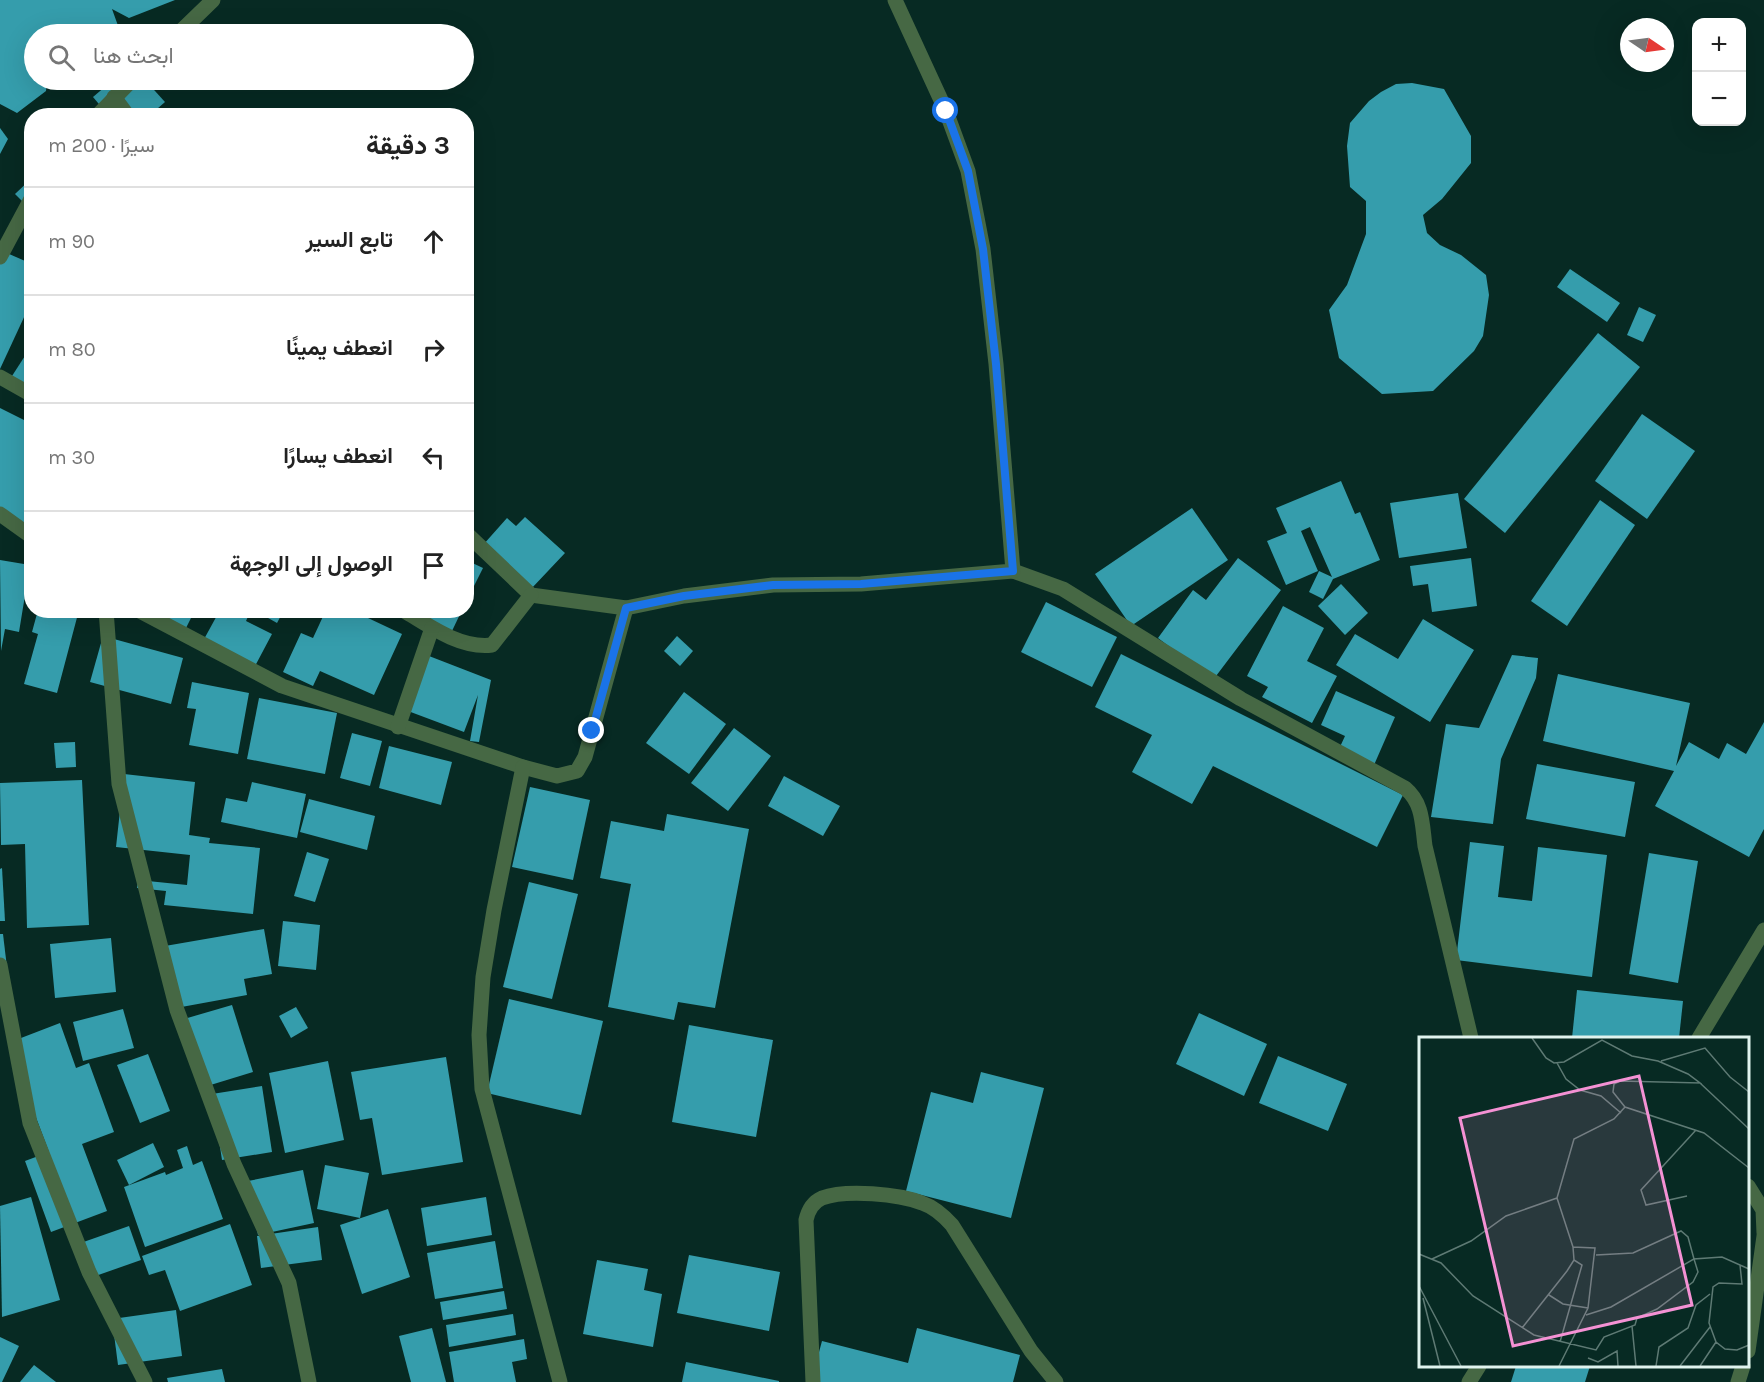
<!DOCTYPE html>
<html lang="ar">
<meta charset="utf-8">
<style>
body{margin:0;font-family:Karla,Vazirmatn,sans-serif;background:#f6f6f6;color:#222;direction:rtl}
.controls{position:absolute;right:18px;top:18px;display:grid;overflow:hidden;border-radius:12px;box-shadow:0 6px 24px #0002}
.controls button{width:54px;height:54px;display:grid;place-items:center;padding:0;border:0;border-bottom:2px solid #e0e0e0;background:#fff;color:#222;font:30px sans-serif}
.compass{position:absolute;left:1620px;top:18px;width:54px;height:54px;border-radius:50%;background:#fff;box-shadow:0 6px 24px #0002;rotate:103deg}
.stop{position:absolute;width:18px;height:18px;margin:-14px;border:4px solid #1a73e8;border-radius:50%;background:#fff}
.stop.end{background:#1a73e8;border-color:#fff;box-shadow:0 2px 6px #0008}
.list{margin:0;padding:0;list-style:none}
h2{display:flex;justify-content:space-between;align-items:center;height:78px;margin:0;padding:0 24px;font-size:26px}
h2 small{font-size:20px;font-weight:400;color:#767676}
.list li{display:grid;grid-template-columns:39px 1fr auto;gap:18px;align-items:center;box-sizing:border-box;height:108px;padding:0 24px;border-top:2px solid #e0e0e0}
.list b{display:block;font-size:22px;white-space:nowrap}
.list em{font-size:20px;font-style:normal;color:#767676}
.icon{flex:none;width:33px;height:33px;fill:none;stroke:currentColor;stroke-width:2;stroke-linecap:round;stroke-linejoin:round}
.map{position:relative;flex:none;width:1764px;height:1382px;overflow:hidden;direction:ltr}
.search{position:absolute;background:#fff;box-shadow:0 6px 24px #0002;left:24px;top:24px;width:450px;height:66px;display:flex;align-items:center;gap:15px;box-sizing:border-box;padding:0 21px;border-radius:33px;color:#767676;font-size:22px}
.panel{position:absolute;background:#fff;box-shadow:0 6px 24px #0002;left:24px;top:108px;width:450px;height:510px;border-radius:24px;direction:rtl}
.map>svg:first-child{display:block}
</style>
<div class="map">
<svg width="1764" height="1382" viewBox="0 0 1764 1382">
<rect width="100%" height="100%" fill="#072a23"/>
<g fill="#359dac">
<polygon points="0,0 175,0 129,18 112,9 121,34 34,34 34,80 47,80 46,91 17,113 0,104"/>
<polygon points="113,80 145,80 165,102 149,116 109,116 93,97"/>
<polygon points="1412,83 1444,89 1471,136 1471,163 1442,199 1423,215 1427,233 1440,245 1461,255 1486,275 1489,295 1483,336 1474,351 1433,391 1382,394 1339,358 1329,310 1347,285 1366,234 1366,201 1350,187 1347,146 1350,123 1369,101 1381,92 1396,84"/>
<polygon points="0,128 8,139 0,154"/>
<polygon points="32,178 32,211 15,194"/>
<polygon points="0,250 32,264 32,300 0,369"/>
<polygon points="1570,269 1620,303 1607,322 1557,287"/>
<polygon points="1639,307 1656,315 1643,342 1627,335"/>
<polygon points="1598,333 1640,367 1505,533 1464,499"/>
<polygon points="32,345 32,389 12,376"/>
<polygon points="0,408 32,424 32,534 0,517"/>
<polygon points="1642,414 1695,451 1647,519 1595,481"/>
<polygon points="1341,481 1355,514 1360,512 1380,560 1333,579 1323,599 1309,592 1319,571 1332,577 1310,527 1301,531 1318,571 1286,585 1267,541 1287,533 1276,508"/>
<polygon points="1458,493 1467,548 1399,558 1390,503"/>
<polygon points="1600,500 1635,525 1567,626 1531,601"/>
<polygon points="1192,508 1228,560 1131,626 1095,574"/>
<polygon points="525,517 565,553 531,589 483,545 507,518 516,526"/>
<polygon points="1238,558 1281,590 1213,680 1158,638 1193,590 1206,600"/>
<polygon points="1471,558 1477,606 1432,612 1428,584 1413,586 1410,566"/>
<polygon points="0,560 30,565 19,632 5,629 1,651"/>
<polygon points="466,560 483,568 466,602"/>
<polygon points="1341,584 1368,613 1345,635 1318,606"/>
<polygon points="1046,602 1117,637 1092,687 1021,652"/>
<polygon points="1283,606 1324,628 1307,661 1337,676 1312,723 1262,697 1268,687 1247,676"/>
<polygon points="38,610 79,610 57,693 24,684 38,634 32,632"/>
<polygon points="136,610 195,610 182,636"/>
<polygon points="220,610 251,610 246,621 272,634 254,668 203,641"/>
<polygon points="254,610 284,610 277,623"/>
<polygon points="326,610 351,610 402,634 374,695 320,671 313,686 283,672 301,633 313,638"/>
<polygon points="412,610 462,610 452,631"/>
<polygon points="1423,619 1474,650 1430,722 1336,665 1355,634 1398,659"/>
<polygon points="103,636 183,658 171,704 90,682"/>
<polygon points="677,636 693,651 680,666 664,651"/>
<polygon points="1121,654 1403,795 1377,847 1213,766 1192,804 1132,772 1152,735 1095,707"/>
<polygon points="1512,655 1538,658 1536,678 1501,759 1493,824 1431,817 1446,724 1479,728"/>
<polygon points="429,656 491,680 479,742 470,741 478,695 464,732 408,711"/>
<polygon points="1558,674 1690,703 1676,766 1689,742 1719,759 1727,743 1746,754 1764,722 1764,829 1749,857 1655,806 1674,771 1543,741"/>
<polygon points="192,682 249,693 238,754 189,745 196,709 187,708"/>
<polygon points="1336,691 1395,717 1374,765 1339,749 1345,736 1321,725"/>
<polygon points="684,692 726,724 689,774 646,743"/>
<polygon points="259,698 337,713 325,774 247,759"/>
<polygon points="734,728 771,756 728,811 691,783"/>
<polygon points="352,733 382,741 370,786 340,778"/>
<polygon points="75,742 76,767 56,768 54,743"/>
<polygon points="389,746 452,762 441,805 379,788"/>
<polygon points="1537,764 1635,782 1625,837 1526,819"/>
<polygon points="124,774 195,782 189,835 210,838 209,843 260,848 253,914 164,905 166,891 137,888 138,880 187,885 190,855 116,847"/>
<polygon points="784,776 840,806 823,836 768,806"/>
<polygon points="82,780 89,925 27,928 25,844 1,845 0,783"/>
<polygon points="252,782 306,794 297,838 221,822 226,798 247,802"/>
<polygon points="530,787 590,800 573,880 512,867"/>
<polygon points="309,799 375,816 367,850 300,832"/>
<polygon points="667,814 749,829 715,1008 678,1002 674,1020 608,1007 631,884 600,878 611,821 664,831"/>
<polygon points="1470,842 1504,846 1498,897 1532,901 1538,847 1607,855 1592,977 1456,960"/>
<polygon points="307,852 329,859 315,902 294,896"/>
<polygon points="1649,853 1698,861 1678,983 1629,974"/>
<polygon points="2,868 5,921 0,921 0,869"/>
<polygon points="529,882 578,894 552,999 503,987"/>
<polygon points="283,921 320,925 316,970 278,966"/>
<polygon points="264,929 272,974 244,979 247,995 176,1008 165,946"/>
<polygon points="0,934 3,934 8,976 0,977"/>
<polygon points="111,938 116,992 55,998 50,944"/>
<polygon points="1577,990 1683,1001 1679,1038 1572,1038"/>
<polygon points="509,999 603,1021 581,1115 487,1093"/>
<polygon points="232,1005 253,1072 204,1087 184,1019"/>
<polygon points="296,1007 308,1028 291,1038 279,1016"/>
<polygon points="123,1009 134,1048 83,1061 73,1022"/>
<polygon points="1199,1013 1267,1044 1244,1096 1176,1064"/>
<polygon points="60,1023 76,1068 89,1063 114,1132 82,1144 107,1211 51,1232 25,1161 49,1152 8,1043"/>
<polygon points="689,1025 773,1040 756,1137 672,1122"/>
<polygon points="148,1054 170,1111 140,1123 117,1065"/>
<polygon points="1278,1056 1347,1084 1328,1131 1259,1103"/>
<polygon points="446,1057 463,1162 382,1175 372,1118 360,1120 351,1072"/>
<polygon points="328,1061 344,1140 285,1153 269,1073"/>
<polygon points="981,1072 1044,1088 1011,1218 906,1191 931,1092 973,1103"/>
<polygon points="262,1086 272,1152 222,1160 212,1094"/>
<polygon points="153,1143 164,1167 129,1185 117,1160"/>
<polygon points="187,1146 193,1165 202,1161 223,1219 145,1247 124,1187 165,1172 166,1175 183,1168 177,1150"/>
<polygon points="325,1165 369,1173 360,1218 317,1209"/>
<polygon points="303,1170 314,1223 258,1235 248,1181"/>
<polygon points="31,1197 60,1300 2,1317 0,1206"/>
<polygon points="486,1197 492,1235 427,1246 421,1208"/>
<polygon points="388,1209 410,1277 362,1294 340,1225"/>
<polygon points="230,1224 252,1285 180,1311 165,1270 149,1275 142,1256"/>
<polygon points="129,1226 141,1260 87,1279 75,1245"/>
<polygon points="318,1227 322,1260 261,1268 257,1236"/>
<polygon points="495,1241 503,1288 435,1299 427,1253"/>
<polygon points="689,1255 780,1272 769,1331 677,1313"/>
<polygon points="597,1260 648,1269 644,1290 662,1294 653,1347 583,1334"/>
<polygon points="504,1291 507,1309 443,1320 440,1302"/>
<polygon points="176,1310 182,1356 118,1365 112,1319"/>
<polygon points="513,1314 516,1335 449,1347 446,1325"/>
<polygon points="432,1328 446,1382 411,1382 399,1336"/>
<polygon points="917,1328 1020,1355 1013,1382 811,1382 822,1341 908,1363"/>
<polygon points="0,1337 19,1346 2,1382 0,1382"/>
<polygon points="524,1339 527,1359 512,1362 516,1382 454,1382 449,1352"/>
<polygon points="686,1362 779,1381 779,1382 682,1382"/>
<polygon points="34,1365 56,1382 20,1382"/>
<polygon points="1516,1366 1590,1366 1585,1382 1511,1382"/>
<polygon points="222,1369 225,1382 168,1382 167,1378"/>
</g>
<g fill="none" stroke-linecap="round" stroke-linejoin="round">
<g stroke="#466844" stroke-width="15">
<polyline points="178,34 213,0"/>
<polyline points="114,97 128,116"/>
<polyline points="97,116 132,80"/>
<polyline points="0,257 32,197"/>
<polyline points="0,377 32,395"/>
<polyline points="0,514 32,537"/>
<path d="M1013,571L1063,589L1241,699L1405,788C1423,803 1422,823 1425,846L1471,1038"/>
<polyline points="626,608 684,596 773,585 861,584 1013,571 996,364 983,249 968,171 946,111 895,0"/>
<polyline points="106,610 119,784 177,1010 234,1164 289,1283 309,1382"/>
<polyline points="138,610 282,686 523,767 557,776 577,771 585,757 626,608 531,595 466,533"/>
<path d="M403,610C429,626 461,649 492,645L531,595"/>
<polyline points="398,727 432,628"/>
<polyline points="523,767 494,910 483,977 479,1035 482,1089 560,1382"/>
<polyline points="0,965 30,1123 89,1272 145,1382"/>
<polyline points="1699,1038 1764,930"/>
<polyline points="1748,1186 1763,1210 1764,1233"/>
<polyline points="1748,1351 1764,1236"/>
<path d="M813,1382L806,1220C808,1211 813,1202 822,1198C846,1189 899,1194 922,1203C934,1207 943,1215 952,1225L1031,1351L1056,1382"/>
<polyline points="1469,1382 1479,1366"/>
<polyline points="1738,1382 1743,1366"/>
</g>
</g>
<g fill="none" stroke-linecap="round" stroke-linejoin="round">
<polyline stroke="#1a73e8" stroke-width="8" points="592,731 626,608 684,596 773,585 861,584 1013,571 996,364 983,249 968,171 946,111"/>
</g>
<g transform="translate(1419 1037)">
<rect width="330" height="330" fill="#072a23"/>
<path fill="none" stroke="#5e7a74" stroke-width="1.5" d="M113,1L127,21L135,26L145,25L183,3L213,19L239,24L269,37L281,46L201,44L195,47L194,55L206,70L285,96L330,131M242,24L286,11L311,40L330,55M138,26L147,42L161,53L182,59L202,76M281,46L330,92M268,159L227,168L222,153L277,93M138,161L155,102L195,82L206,70M0,217L22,226L54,259L115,298L177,313L185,300L216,288L218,281L238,272L274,245L279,235L275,222L303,220L330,232M13,222L52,204L87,179L138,161L154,210M321,228L323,247L300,246L294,250L290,286L297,305L306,312L318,313L330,308M0,249L42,329M130,258L144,267L169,271M4,261L21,329M167,278L192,270L275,222L269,200L262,194L214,216L177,218M213,289L217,329M103,291L148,234L155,223L154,210L176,211L169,271L140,329M141,305L163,228L155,223M169,321L179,325L198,314L199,329M237,329L240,310L269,291L277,268L291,257M261,329L291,290M281,329L297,305"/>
<path fill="#f491d4" fill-opacity="0.15" stroke="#f491d4" stroke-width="3" d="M220,39L273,268L94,309L41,81Z"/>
<rect width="330" height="330" fill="none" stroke="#e0f3ee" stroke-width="3"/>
</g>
</svg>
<div class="controls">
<button>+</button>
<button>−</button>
</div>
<svg class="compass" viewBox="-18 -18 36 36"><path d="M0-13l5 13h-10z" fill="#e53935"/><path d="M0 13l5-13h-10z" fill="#767676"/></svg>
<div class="stop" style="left:946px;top:111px"></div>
<div class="stop end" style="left:592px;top:731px"></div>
<div class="search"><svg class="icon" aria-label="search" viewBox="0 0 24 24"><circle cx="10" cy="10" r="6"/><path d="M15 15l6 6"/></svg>ابحث هنا</div>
<section class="panel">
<h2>3 دقيقة<small>سيرًا · 200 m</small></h2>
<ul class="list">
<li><svg class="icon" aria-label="ahead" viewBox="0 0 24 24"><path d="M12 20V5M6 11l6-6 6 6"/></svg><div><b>تابع السير</b></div><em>90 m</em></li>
<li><svg class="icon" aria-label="right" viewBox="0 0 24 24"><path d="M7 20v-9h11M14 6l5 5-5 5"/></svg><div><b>انعطف يمينًا</b></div><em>80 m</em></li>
<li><svg class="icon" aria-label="left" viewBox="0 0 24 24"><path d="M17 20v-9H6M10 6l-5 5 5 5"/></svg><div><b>انعطف يسارًا</b></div><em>30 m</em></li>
<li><svg class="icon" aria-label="arrive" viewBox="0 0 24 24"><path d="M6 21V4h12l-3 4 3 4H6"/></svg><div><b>الوصول إلى الوجهة</b></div></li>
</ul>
</section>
</div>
